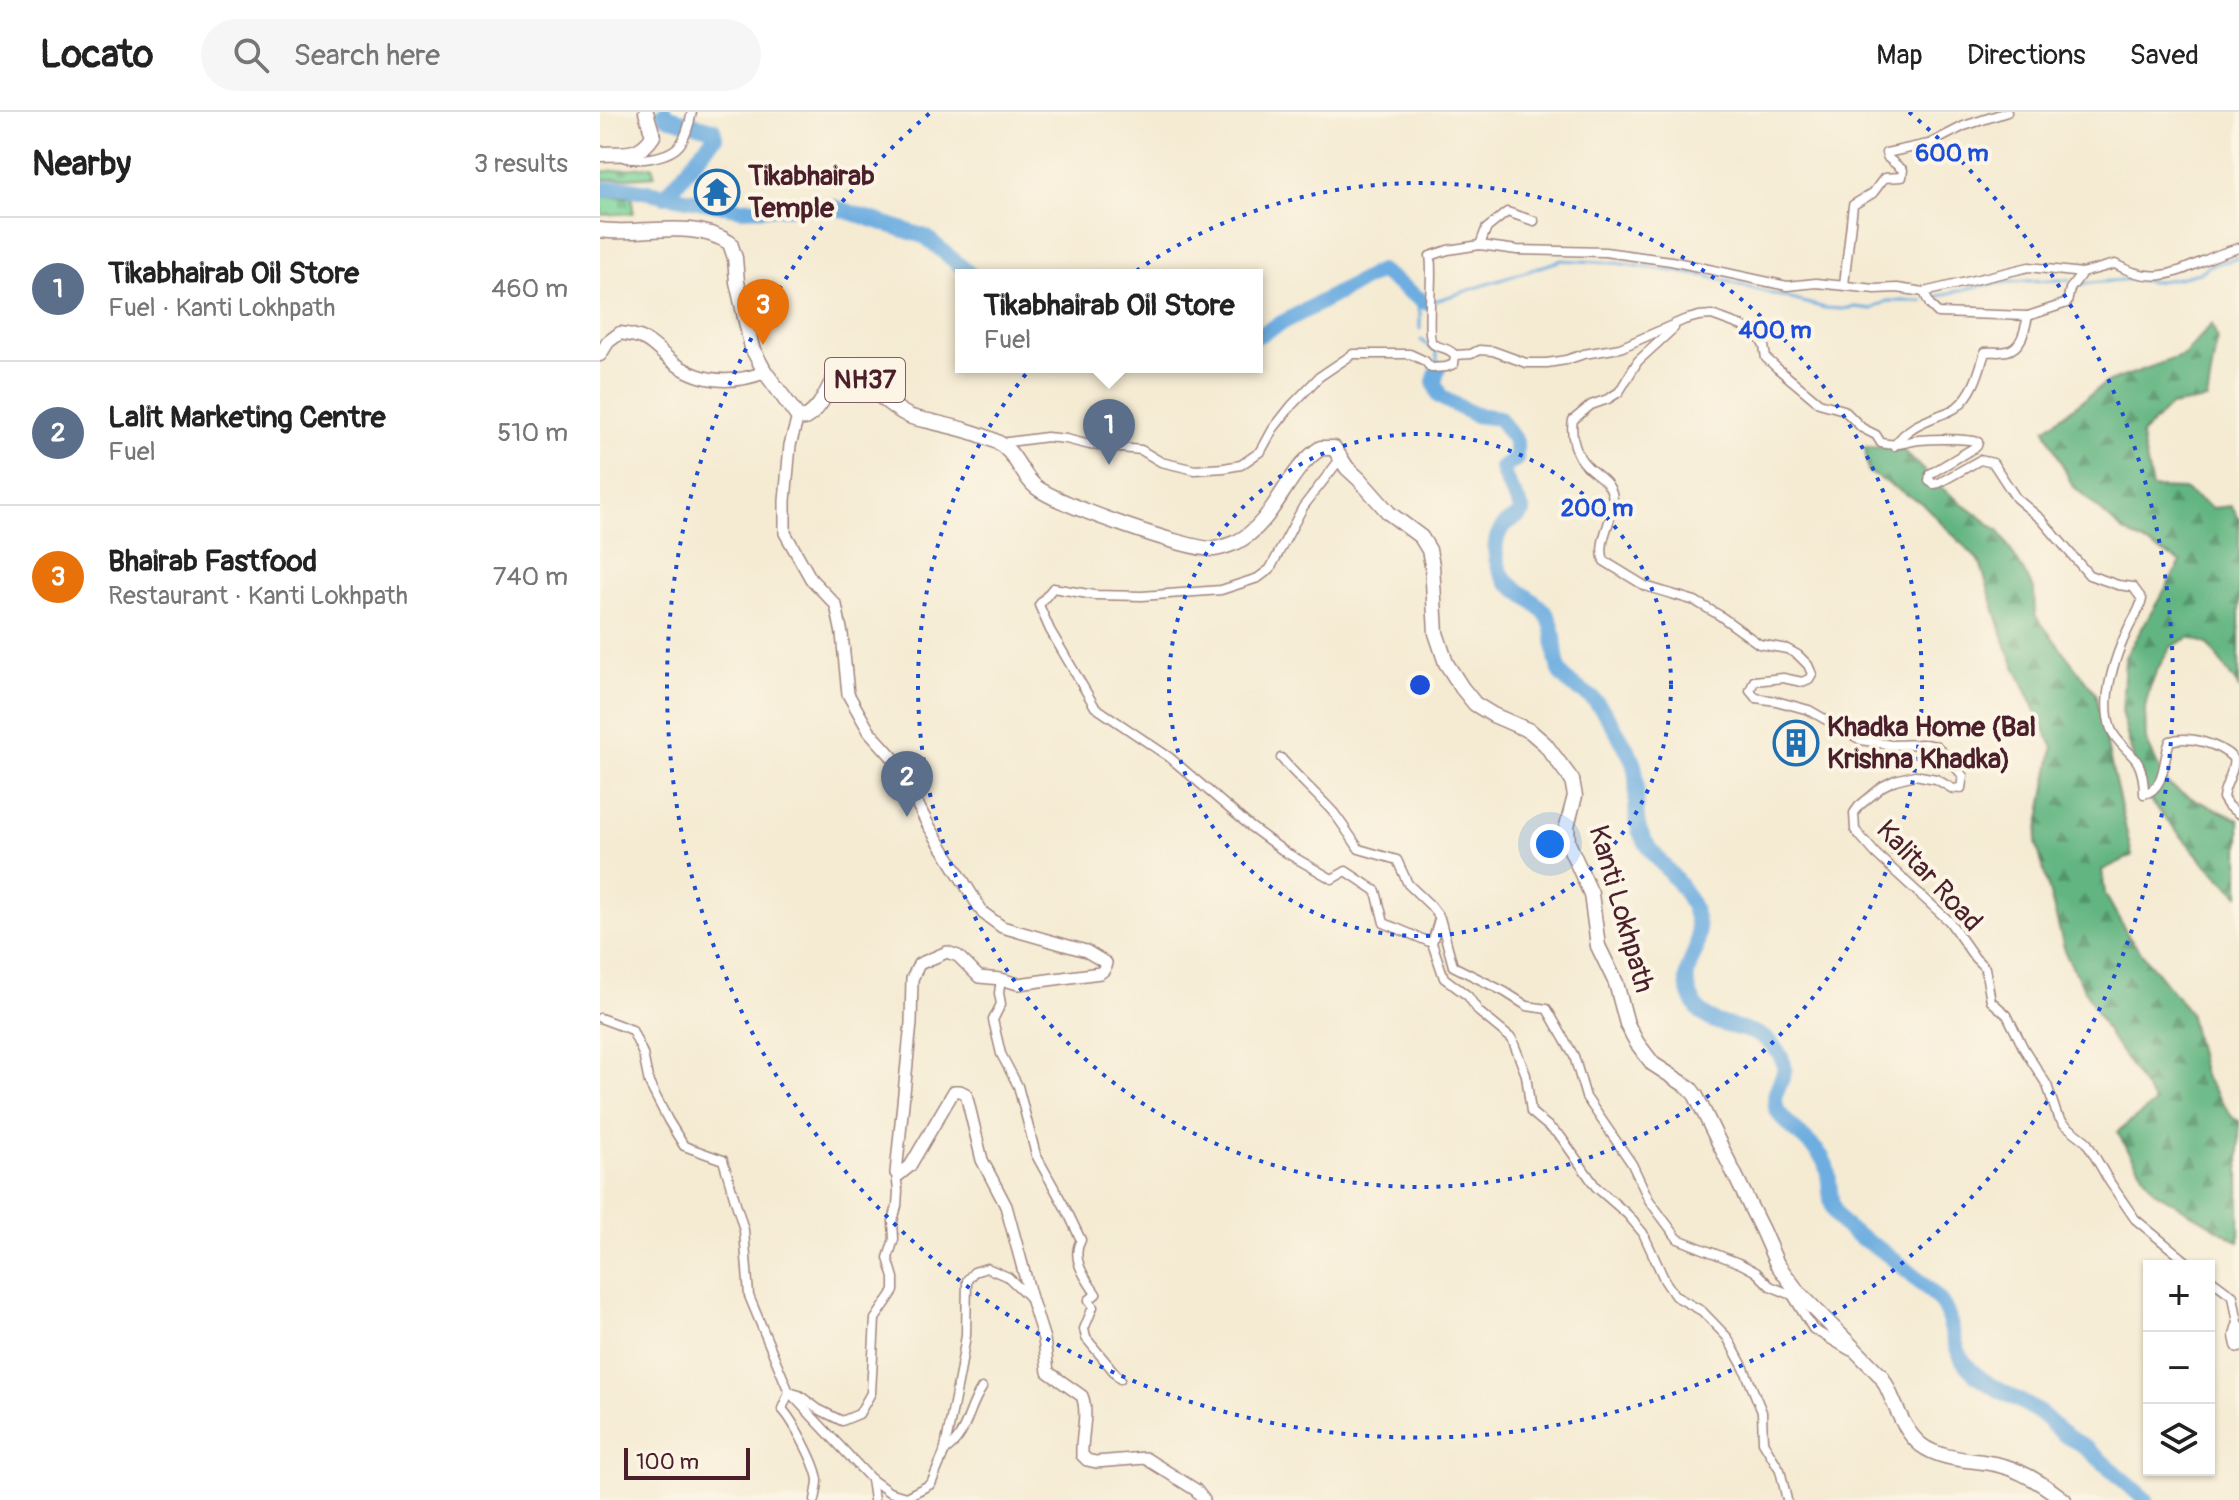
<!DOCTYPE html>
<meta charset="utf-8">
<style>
body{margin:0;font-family:Pangolin,sans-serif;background:#f6f6f6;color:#222}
.controls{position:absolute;right:24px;bottom:24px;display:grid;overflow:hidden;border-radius:0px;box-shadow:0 2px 6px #0004}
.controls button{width:72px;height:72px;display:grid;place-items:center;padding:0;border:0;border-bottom:2px solid #e0e0e0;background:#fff;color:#222;font:40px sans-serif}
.scale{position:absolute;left:24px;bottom:20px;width:126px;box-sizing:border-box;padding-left:8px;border:4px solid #4a1f2b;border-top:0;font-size:22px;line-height:28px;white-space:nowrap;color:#4a1f2b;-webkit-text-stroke:6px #fcf5e5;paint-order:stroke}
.you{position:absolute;left:950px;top:732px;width:28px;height:28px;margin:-20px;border:6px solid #fff;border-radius:50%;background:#1a73e8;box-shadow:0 0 0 12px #1a73e833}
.badge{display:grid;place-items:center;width:52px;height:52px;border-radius:50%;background:#b45309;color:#fff;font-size:26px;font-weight:700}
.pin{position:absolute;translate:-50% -66px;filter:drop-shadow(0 2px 4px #0008)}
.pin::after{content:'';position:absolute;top:42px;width:28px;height:24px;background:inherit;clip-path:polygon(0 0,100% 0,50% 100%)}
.popup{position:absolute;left:355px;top:157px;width:308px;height:104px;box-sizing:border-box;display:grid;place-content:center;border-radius:0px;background:#fff;filter:drop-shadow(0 2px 6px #0005);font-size:26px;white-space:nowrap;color:#767676}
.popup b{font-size:30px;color:#222}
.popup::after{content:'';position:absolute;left:50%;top:100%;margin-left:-16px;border:16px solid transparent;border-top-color:#fff}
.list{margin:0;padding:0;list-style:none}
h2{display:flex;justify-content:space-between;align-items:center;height:104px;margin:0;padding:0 32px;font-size:34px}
h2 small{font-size:26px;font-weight:400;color:#767676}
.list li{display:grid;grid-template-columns:52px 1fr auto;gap:24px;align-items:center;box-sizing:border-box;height:144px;padding:0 32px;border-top:2px solid #e0e0e0}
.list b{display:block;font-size:30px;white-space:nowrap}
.list p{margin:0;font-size:26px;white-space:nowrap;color:#767676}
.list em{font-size:26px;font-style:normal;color:#767676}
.icon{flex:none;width:44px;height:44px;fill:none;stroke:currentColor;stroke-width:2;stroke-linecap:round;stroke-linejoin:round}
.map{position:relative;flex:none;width:1639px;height:1388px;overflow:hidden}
header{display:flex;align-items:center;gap:48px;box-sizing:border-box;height:112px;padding:0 40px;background:#fff;border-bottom:2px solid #e0e0e0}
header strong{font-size:38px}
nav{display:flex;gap:44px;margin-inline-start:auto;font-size:28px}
.search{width:560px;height:72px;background:#f6f6f6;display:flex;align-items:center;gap:20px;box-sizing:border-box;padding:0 28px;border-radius:44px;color:#767676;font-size:30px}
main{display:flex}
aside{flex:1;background:#fff}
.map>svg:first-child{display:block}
</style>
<header>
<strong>Locato</strong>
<div class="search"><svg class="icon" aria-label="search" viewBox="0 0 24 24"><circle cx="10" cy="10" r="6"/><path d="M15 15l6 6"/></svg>Search here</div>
<nav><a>Map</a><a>Directions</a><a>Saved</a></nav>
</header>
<main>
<aside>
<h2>Nearby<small>3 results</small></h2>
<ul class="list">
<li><span class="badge" style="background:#5c6f8a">1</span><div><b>Tikabhairab Oil Store</b><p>Fuel · Kanti Lokhpath</p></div><em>460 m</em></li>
<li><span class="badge" style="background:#5c6f8a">2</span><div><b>Lalit Marketing Centre</b><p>Fuel</p></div><em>510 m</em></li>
<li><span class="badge" style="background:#e8710a">3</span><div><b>Bhairab Fastfood</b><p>Restaurant · Kanti Lokhpath</p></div><em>740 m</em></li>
</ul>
</aside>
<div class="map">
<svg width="1639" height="1388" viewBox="0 0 1639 1388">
<defs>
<pattern id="forest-firs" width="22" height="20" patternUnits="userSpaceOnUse" patternTransform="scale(2)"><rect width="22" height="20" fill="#62b581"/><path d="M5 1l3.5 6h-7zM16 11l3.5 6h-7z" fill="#53936a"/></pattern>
<pattern id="cemetery-stones" width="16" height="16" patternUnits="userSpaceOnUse" patternTransform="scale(2)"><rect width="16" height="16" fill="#79d399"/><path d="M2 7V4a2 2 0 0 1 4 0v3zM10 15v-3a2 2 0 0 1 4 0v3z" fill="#6ab584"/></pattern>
</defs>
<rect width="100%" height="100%" fill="#fcf5e5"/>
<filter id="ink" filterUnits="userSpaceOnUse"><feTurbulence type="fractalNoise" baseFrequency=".0125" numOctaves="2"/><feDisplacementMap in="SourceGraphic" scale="16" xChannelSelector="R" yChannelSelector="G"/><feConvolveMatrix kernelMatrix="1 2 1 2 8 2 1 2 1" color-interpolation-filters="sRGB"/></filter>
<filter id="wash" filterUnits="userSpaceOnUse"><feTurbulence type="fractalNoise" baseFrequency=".006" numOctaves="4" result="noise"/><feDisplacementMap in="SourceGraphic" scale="32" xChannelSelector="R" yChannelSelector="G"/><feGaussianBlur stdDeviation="1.8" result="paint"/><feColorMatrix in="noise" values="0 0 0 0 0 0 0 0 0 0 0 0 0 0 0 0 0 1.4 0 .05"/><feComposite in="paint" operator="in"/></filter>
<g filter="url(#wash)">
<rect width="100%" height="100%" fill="#f5ebd3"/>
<g fill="url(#forest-firs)" stroke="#566a56" stroke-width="2">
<polygon points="1612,212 1617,226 1607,288 1570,294 1541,323 1552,376 1584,377 1612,396 1632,394 1639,407 1639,576 1609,533 1590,525 1571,535 1558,556 1550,575 1545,595 1546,628 1566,671 1583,682 1639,708 1639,783 1602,748 1554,693 1540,673 1522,603 1525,545 1581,450 1523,419 1472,373 1445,317 1506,271 1584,243"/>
<polygon points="1265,335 1301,336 1339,374 1399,419 1434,477 1435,503 1495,581 1532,744 1502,758 1505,782 1529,825 1589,900 1604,964 1633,1006 1639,1009 1639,1130 1554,1079 1517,1020 1555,991 1509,923 1466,843 1436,729 1453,636 1407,537 1380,450 1323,392 1268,360"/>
</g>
<g fill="url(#cemetery-stones)" stroke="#627962" stroke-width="2">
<polygon points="52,54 55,64 0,68 0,60"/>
<polygon points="0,85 32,85 33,101 2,103"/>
</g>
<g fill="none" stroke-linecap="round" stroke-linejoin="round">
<g stroke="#6dade0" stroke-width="3">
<polyline points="1480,172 1532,167 1552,170 1578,166 1599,161 1608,154 1639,146"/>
<polyline points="813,182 820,201 820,217"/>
<path d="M1333,186C1377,171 1423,168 1470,168"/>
<polyline points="835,189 962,148 1016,151 1106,164 1225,196 1242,197 1255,195 1272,197 1287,189 1323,189"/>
<polyline points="821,228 836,240 837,246"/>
</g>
<g stroke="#6dade0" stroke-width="16">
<path d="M64,0L67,5L113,17L115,25C97,44 83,65 65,84"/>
<polyline points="0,78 26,76 141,97 231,94 326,125 371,163"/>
<polyline points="657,224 780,159 824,190"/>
<path d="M838,256L834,270L840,285L875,303L899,306L916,330V347L902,356C906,373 916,384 923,400C918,406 913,406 907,411C895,421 893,438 898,453C905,478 933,483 947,503C958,520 952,542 960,560C967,574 985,578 995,589C1009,605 1020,624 1030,643C1043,668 1031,700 1040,720C1055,752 1088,770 1096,806C1098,814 1099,824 1097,832C1094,847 1083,859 1088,876C1103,928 1146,903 1174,935C1199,965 1170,968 1176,995C1179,1009 1212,1029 1223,1047C1233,1064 1226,1086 1237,1104C1249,1123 1271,1130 1288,1143C1305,1156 1323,1171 1337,1186C1355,1204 1349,1235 1369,1256C1389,1277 1418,1285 1441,1302C1449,1308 1456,1317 1465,1323C1470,1327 1476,1329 1482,1333C1504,1350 1525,1370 1546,1388"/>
</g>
</g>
</g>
<g filter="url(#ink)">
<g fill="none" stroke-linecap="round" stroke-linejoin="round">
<g stroke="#a0857f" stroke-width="11">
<g id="minor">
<path d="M21,44C35,51 71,46 81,31C87,23 90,9 92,0"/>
<polyline points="880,133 886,117 907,100 934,109"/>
<path d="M1639,136C1590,148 1566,181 1515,152L1482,161L1429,155L1324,180L1297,176L1275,177L1216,171L1187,174L1071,149L1005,140L917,138L880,133L848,138L830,144C834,162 825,225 833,232C840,237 846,234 855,243L871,242L879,238L893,239L926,251H947L966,248L984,242L1020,236L1084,208L1099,204L1112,203L1142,214L1157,222L1164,234L1166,246L1177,256L1219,291L1244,298L1262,316L1276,323L1281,331C1300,335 1302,330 1319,328C1333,327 1366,326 1378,330L1377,334L1330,362L1329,369L1334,372L1339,371L1380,348L1393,351L1416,386L1441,407L1489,463L1518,473L1533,475L1542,487C1540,498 1534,506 1529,515C1515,544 1500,587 1511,617C1517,632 1531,639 1538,651C1543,661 1544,671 1544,682C1566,677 1563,646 1570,629C1589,623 1619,632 1633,646C1636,659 1624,672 1623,686L1628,694L1639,702"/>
<polyline points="1244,173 1253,93 1273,81 1284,66 1302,65 1303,58 1288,46 1286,41 1329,32 1364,14 1407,0"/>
<polyline points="1324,180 1330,193 1338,201 1428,204 1467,191 1470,177 1482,161"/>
<path d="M1074,216L1038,249L1019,280L1008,287L991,293L973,308C970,323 976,344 987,354C996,363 1008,368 1012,381C1018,404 996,426 1004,449L1045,474L1095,489L1119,503L1159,532L1187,537L1198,543L1208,553L1212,562L1209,567L1202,570L1183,566L1154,569L1150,579L1156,586L1176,589L1209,598L1261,628L1291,633L1324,632L1337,634L1363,664L1361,676L1353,677L1336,667L1315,663L1295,668L1283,674L1259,694L1254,701L1255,718L1276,742L1349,809L1375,846L1385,856L1391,889L1407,903L1424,937L1447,973L1457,1003L1464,1012L1486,1029L1509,1069L1535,1107L1592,1154"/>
<polyline points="400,331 447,325 466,327 490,333 541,338 561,350 595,358 624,356 641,353 661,339 673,317 692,293 719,265 753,242 810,242 825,249 831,256 846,255 854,252 855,243"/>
<path d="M1294,334C1307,316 1320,311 1340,303C1345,301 1352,299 1357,295C1374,281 1379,260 1385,240C1392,239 1400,241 1407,239C1422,236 1425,217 1428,204"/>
<polyline points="741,346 703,395 670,457 658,466 621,478 542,484 494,483 453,476 439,493 450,518 495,595 569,645 651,715 685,740 732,767 746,759 776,779 784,811 832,831 844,866 868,884 879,900 912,927 926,963 931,1000 961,1025 996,1075 1027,1102 1043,1121 1065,1169 1075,1184 1102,1199 1127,1225 1144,1256 1162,1300 1163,1330 1180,1358 1187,1388"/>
<path d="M681,646C698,666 717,682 734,701C743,713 751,725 759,737L797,748L808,772L831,794L840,806L853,854L905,880L927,894L947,897L974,944L986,985L1032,1052L1049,1088L1078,1127L1141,1152L1156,1160L1170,1174L1192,1183L1213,1217L1250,1239"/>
<polyline points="832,831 839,807"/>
<path d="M401,867L399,881L401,892L393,908L401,942L418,974L436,1043L468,1101L481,1128C470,1147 486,1167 496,1182L489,1188L493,1195L484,1217L486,1226L520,1267"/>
<polyline points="0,906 32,918 43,942 49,971 68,1008 84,1034 123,1048 144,1118 149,1184 189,1280 271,1367 289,1380 306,1385 331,1372 344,1341 360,1261 366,1223 367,1168 374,1160 387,1156 408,1165 429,1185"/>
<polyline points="1609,1166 1633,1184 1639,1216"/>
<path d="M344,1340C369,1322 366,1299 382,1276"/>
<polyline points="271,1367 274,1388"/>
<path d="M215,1388C216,1382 218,1374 218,1368C216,1352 193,1308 182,1297L189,1280L199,1283L218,1297L242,1309L259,1302L271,1281L275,1207L294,1179V1166L288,1146L294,1127L293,1109L297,1094L298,1079L296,1061"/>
</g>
</g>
<g stroke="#a0857f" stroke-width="14">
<path id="tertiary" d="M198,305L190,333L185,389V421L211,467L236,493L242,522L248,582L269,619L295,648L327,711L383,801L402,815L486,839L506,851L504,858L500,861L418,872L401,867L379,865L358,844L347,840L319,852L312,867L311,911L296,1061L299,1063L310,1054L354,979H360L366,982L382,1048L406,1094L431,1186L444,1227L448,1260L482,1284C489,1301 481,1323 482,1343L487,1348L496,1350L545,1346L596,1378L604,1388"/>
</g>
<g stroke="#a0857f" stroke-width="15">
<path id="secondary" d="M0,243L8,230L20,221C49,225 49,230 69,247C98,271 132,273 165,260"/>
</g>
<g stroke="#a0857f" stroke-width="17">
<g id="primary">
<path d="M0,42C24,41 39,46 53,24L46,0"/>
<path d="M0,118C42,124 92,106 130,131L135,146L137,170L152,236L165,260L198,305L205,306C229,292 227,264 246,257C262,261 268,273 279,283C287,290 299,299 309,304C316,307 325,308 333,310C354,315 377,320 397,330C415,339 421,363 436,375C457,392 588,438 614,437C622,436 629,433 637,430C676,410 685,359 721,336H734L747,356L759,367L789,401L821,425L829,438L832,453L836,521L846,551L862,576L875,592L893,603L930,619L945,632L972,668L975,684L967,714L968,731L991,782L998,834L1016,871L1027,912L1037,931L1053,952L1090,976L1096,984L1162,1118L1177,1152L1198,1180L1281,1264C1294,1285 1300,1316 1321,1333C1342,1349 1374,1347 1399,1353C1421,1358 1446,1374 1464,1388"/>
<polyline points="1639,1216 1637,1224 1639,1233"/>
</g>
</g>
<use href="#minor" stroke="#fff" stroke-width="8"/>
<use href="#tertiary" stroke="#fff" stroke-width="11"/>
<use href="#secondary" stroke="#fff" stroke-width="12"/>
<use href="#primary" stroke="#fff" stroke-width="14"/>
</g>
</g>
<g fill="none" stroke="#1d4ed8" stroke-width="4" stroke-dasharray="4 8">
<circle cx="820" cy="573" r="251"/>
<circle cx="820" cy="573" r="502"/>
<path d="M1309 0A753 753 0 1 1 331 0"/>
</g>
<defs>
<g id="temple-ring" transform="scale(2.3)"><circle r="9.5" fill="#fcf5e5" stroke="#1f6fb2" stroke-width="1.5"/><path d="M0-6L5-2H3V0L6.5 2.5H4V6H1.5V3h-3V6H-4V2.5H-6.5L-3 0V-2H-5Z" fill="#1f6fb2"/></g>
<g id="building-ring" transform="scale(2.3)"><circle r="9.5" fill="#fcf5e5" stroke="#1f6fb2" stroke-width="1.5"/><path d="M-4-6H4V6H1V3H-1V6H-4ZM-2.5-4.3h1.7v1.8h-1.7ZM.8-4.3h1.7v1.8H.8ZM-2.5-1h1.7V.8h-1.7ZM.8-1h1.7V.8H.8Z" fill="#1f6fb2"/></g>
</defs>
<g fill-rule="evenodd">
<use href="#temple-ring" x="117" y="80"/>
<use href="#building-ring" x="1196" y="631"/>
</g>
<g text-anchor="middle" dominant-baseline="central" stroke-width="8" stroke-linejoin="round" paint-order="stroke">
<rect fill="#fcf5e5" stroke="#7f5f63" stroke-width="2" x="225" y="246" width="80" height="44" rx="6"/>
<g font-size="26" font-weight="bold" fill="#4a1f2b">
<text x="265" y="268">NH37</text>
</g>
<g font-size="28" font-weight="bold" fill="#4a1f2b" stroke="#fcf5e5" text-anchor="start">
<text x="148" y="64">Tikabhairab<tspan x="148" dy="32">Temple</tspan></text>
<text x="1227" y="615">Khadka Home (Bal<tspan x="1227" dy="32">Krishna Khadka)</tspan></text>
</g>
<g font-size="28" fill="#4a1f2b" stroke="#fcf5e5">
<text transform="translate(1329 764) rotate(47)">Kalitar Road</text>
<text transform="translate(1021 797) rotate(74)">Kanti Lokhpath</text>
</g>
</g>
<circle cx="820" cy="573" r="12" fill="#1d4ed8" stroke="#fcf5e5" stroke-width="4"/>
<g font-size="24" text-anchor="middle" font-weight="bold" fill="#1d4ed8" stroke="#fcf5e5" stroke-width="8" stroke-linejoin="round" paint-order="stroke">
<text x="1352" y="49">600 m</text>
<text x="1175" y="226">400 m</text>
<text x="997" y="404">200 m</text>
</g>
</svg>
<div class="controls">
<button>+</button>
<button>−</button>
<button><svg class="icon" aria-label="layers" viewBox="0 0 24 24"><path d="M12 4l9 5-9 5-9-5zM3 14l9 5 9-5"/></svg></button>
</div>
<div class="scale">100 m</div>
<div class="you"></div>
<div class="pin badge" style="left:509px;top:353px;background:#5c6f8a">1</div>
<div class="popup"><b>Tikabhairab Oil Store</b>Fuel</div>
<div class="pin badge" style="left:307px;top:705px;background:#5c6f8a">2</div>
<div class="pin badge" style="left:163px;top:233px;background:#e8710a">3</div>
</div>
</main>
